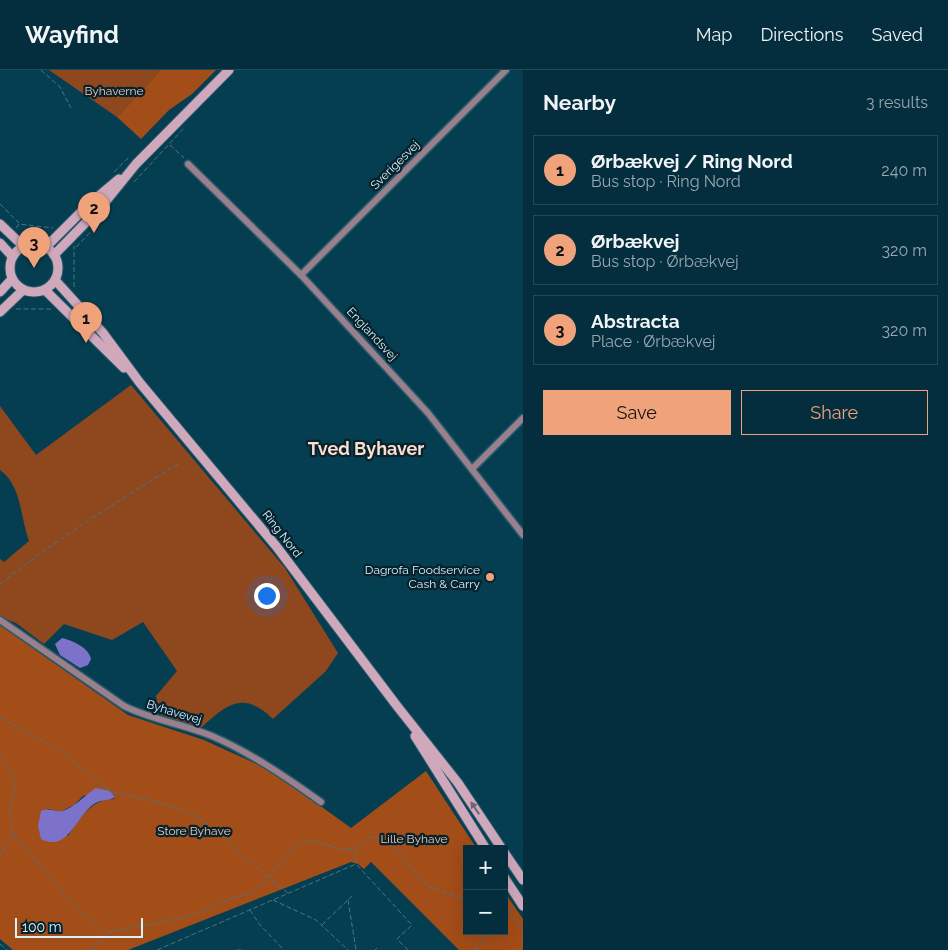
<!DOCTYPE html>
<meta charset="utf-8">
<style>
body{margin:0;font-family:Raleway,sans-serif;background:#0d3644;color:#f1f3f6}
.controls{position:absolute;right:15px;bottom:15px;display:grid;overflow:hidden;border-radius:0px;box-shadow:0 5px 20px #0002}
.controls button{width:45px;height:45px;display:grid;place-items:center;padding:0;border:0;border-bottom:1px solid #254a57;background:#042e3d;color:#f1f3f6;font:25px sans-serif}
.scale{position:absolute;left:15px;bottom:12px;width:128px;box-sizing:border-box;padding-left:5px;border:2px solid #d8f1fd;border-top:0;font-size:14px;line-height:18px;white-space:nowrap;color:#d8f1fd;-webkit-text-stroke:4px #06222d;paint-order:stroke}
.you{position:absolute;left:266px;top:525px;width:18px;height:18px;margin:-12px;border:4px solid #fff;border-radius:50%;background:#1a73e8;box-shadow:0 0 0 8px #1a73e833}
.badge{display:grid;place-items:center;width:32px;height:32px;border-radius:50%;background:#f0a27a;color:#111;font-size:16px;font-weight:700}
.pin{position:absolute;translate:-50% -41px;filter:drop-shadow(0 1px 2px #0008)}
.pin::after{content:'';position:absolute;top:26px;width:18px;height:15px;background:inherit;clip-path:polygon(0 0,100% 0,50% 100%)}
.list{margin:0;padding:0;list-style:none}
h2{display:flex;justify-content:space-between;align-items:center;height:65px;margin:0;padding:0 20px;font-size:21px}
h2 small{font-size:16px;font-weight:400;color:#97a8b0}
.list li{display:grid;grid-template-columns:32px 1fr auto;gap:15px;align-items:center;box-sizing:border-box;height:70px;margin:0 10px 10px;padding:0 10px;border:1px solid #254a57;border-radius:0px}
.list b{display:block;font-size:19px;white-space:nowrap}
.list p{margin:0;font-size:16px;white-space:nowrap;color:#97a8b0}
.list em{font-size:16px;font-style:normal;color:#97a8b0}
.actions{display:flex;gap:10px;padding:15px 20px}
.actions a{flex:1;padding:11px 0;border:1px solid #f0a27a;border-radius:0px;text-align:center;font-size:18px;color:#f0a27a}
.actions .main{background:#f0a27a;color:#111}
.map{position:relative;flex:none;width:523px;height:880px;overflow:hidden}
header{display:flex;align-items:center;gap:30px;box-sizing:border-box;height:70px;padding:0 25px;background:#042e3d;border-bottom:1px solid #254a57}
header strong{font-size:24px}
nav{display:flex;gap:28px;margin-inline-start:auto;font-size:18px}
main{display:flex}
aside{flex:1;background:#042e3d}
.map>svg:first-child{display:block}
</style>
<header>
<strong>Wayfind</strong>
<nav><a>Map</a><a>Directions</a><a>Saved</a></nav>
</header>
<main>
<div class="map">
<svg width="523" height="880" viewBox="0 0 523 880">
<rect width="100%" height="100%" fill="#063e51"/>
<g fill="#8f471e">
<polygon points="49,0 161,0 117,47"/>
<path d="M131,315L285,498L338,583L326,601L273,649C244,621 228,633 202,657L160,647L156,626L177,601L143,552L112,570L64,554L44,574L16,553L0,547V489L4,492L29,471C20,447 22,416 0,400V336L36,385Z"/>
</g>
<g fill="#a34d18" fill-rule="evenodd">
<polygon points="161,0 216,0 192,24 169,40 141,69 117,47"/>
<path d="M0,555L128,645L204,670L272,701L351,758L426,701L477,779H467V861H504V821L523,849V880H459L371,792L364,799L358,794L351,792L128,880H13L0,869ZM110,721L115,727L114,729C91,729 80,748 68,766L41,741L49,739L60,742L74,735L83,726Z"/>
</g>
<g fill="#7d72ca">
<path d="M62,568C73,571 88,577 91,589L88,595L80,598L60,585L55,574Z"/>
<path d="M96,718L110,721L115,727C110,731 101,729 94,734C76,746 68,783 41,769L38,756L41,741C49,737 54,742 61,741C72,740 86,724 96,718Z"/>
</g>
<g fill="none" stroke-linecap="round" stroke-linejoin="round">
<g stroke="#285b6d" stroke-width="9">
<g id="street">
<polyline points="188,94 301,205 428,343 523,465"/>
<polyline points="301,205 506,0"/>
<polyline points="472,399 523,348"/>
<path d="M0,550L124,636C152,650 183,654 212,666C251,683 286,707 321,732"/>
</g>
</g>
<g stroke="#285b6d" stroke-width="11">
<g id="secondary">
<polyline points="0,154 23,176"/>
<polyline points="0,173 12,186"/>
<circle cx="34" cy="198" r="24"/>
<polyline points="46,177 88,135 119,109"/>
<polyline points="54,185 102,136 136,94 229,0"/>
<polyline points="55,210 103,263 140,313 276,476 397,636 458,713 502,779"/>
<polyline points="45,220 124,298"/>
<polyline points="0,222 12,209"/>
<polyline points="0,242 23,220"/>
<polyline points="415,666 486,779"/>
<polyline points="504,782 523,810"/>
<polyline points="504,807 523,836"/>
</g>
</g>
<g stroke="#477686" stroke-width="1" stroke-dasharray="5 2.5" stroke-linecap="butt">
<polyline points="41,0 60,17 71,38"/>
<polyline points="170,75 184,88"/>
<polyline points="114,102 129,87"/>
<polyline points="134,112 184,58"/>
<polyline points="0,134 19,153"/>
<polyline points="16,158 19,154 53,158"/>
<polyline points="76,177 101,151"/>
<polyline points="74,217 74,176"/>
<polyline points="16,239 52,239"/>
<path d="M0,514C56,469 117,432 178,394"/>
<polyline points="0,648 57,678 103,716 113,722 163,733 193,745 221,763 239,783 288,823"/>
<path d="M0,685C30,718 0,734 14,763C18,772 27,780 33,787C55,814 78,841 105,862"/>
<polyline points="0,787 13,763"/>
<polyline points="357,795 412,855 397,869 408,880"/>
<polyline points="273,830 316,850 348,880"/>
<polyline points="348,830 356,880"/>
<polyline points="250,840 260,855 284,880"/>
<polyline points="509,841 523,861"/>
<polyline points="504,844 514,837"/>
<polyline points="322,855 352,826"/>
<polyline points="0,874 7,880"/>
<polyline points="93,880 106,863 177,849 203,841 229,829 249,824 263,814 296,775 310,770 343,780 356,778 370,767 380,768 396,779 421,810 428,816 460,828 467,834"/>
<polyline points="157,880 356,794 356,778"/>
<polyline points="237,880 241,880"/>
<polyline points="375,880 377,878"/>
<polyline points="475,880 488,861"/>
</g>
<use href="#street" stroke="#99808c" stroke-width="6"/>
<use href="#secondary" stroke="#d0a8bc" stroke-width="9"/>
</g>
<defs><path id="oneway-solid" d="M-6-.8H1V-3.2L6.5 0L1 3.2V.8H-6Z" transform="scale(1.25)"/></defs>
<use fill="#6b6574" href="#oneway-solid" transform="translate(475 738) rotate(-124)"/>
<circle fill="#f0a27a" stroke="#06222d" stroke-width="2" cx="490" cy="507" r="5"/>
<g text-anchor="middle" dominant-baseline="central" stroke-width="4.5" stroke-linejoin="round" paint-order="stroke">
<g font-size="12" fill="#f9c8b1" stroke="#06222d">
<text x="114" y="21">Byhaverne</text>
<text x="194" y="761">Store Byhave</text>
<text x="414" y="769">Lille Byhave</text>
</g>
<g font-size="12" fill="#d8f1fd" stroke="#06222d">
<text transform="translate(395 95) rotate(-45)">Sverigesvej</text>
<text transform="translate(372 264) rotate(47)">Englandsvej</text>
<text transform="translate(282 464) rotate(52)">Ring Nord</text>
<text transform="translate(174 642) rotate(17)">Byhavevej</text>
</g>
<g font-size="12" fill="#d8f1fd" stroke="#06222d" text-anchor="end">
<text x="480" y="500">Dagrofa Foodservice<tspan x="480" dy="14">Cash &amp; Carry</tspan></text>
</g>
<g font-size="18" font-weight="bold" fill="#fcddce" stroke="#06222d">
<text x="366" y="378">Tved Byhaver</text>
</g>
</g>
</svg>
<div class="controls">
<button>+</button>
<button>−</button>
</div>
<div class="scale">100 m</div>
<div class="you"></div>
<div class="pin badge" style="left:86px;top:273px">1</div>
<div class="pin badge" style="left:94px;top:163px">2</div>
<div class="pin badge" style="left:34px;top:198px">3</div>
</div>
<aside>
<h2>Nearby<small>3 results</small></h2>
<ul class="list">
<li><span class="badge">1</span><div><b>Ørbækvej / Ring Nord</b><p>Bus stop · Ring Nord</p></div><em>240 m</em></li>
<li><span class="badge">2</span><div><b>Ørbækvej</b><p>Bus stop · Ørbækvej</p></div><em>320 m</em></li>
<li><span class="badge">3</span><div><b>Abstracta</b><p>Place · Ørbækvej</p></div><em>320 m</em></li>
</ul>
<div class="actions"><a class="main">Save</a><a>Share</a></div>
</aside>
</main>
